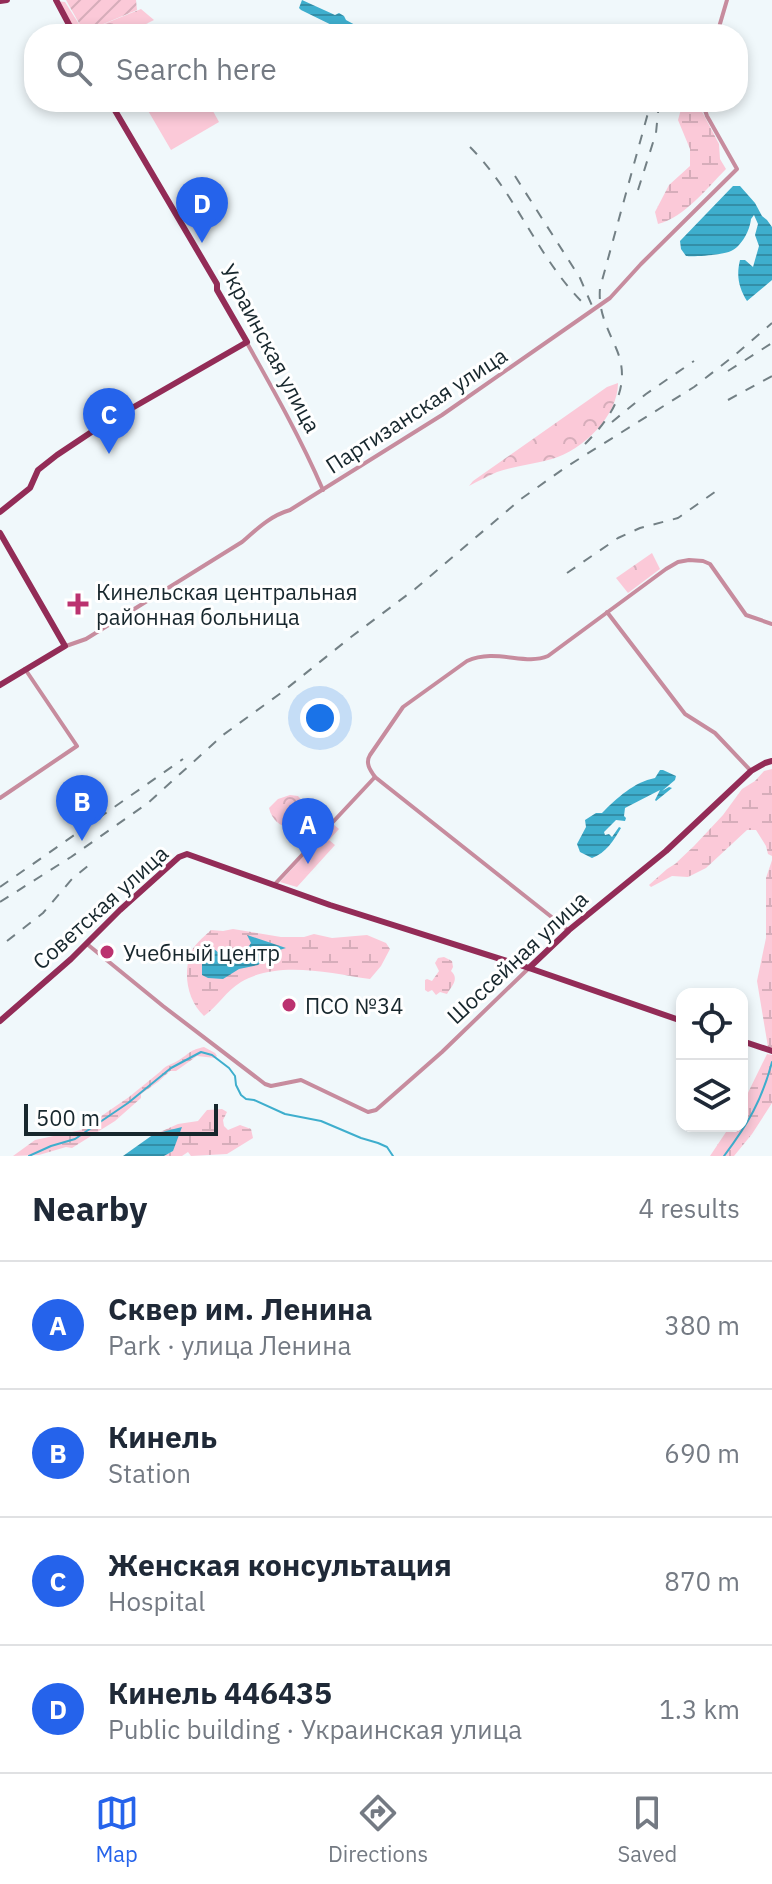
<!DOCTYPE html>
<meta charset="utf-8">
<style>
body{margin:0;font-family:"IBM Plex Sans",sans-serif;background:#f2f2f3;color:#1f2937}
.controls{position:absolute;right:24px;bottom:24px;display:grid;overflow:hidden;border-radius:16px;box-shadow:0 4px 12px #0003}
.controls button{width:72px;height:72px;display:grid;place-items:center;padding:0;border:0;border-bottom:2px solid #e0e1e3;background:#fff;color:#1f2937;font:40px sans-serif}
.scale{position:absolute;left:24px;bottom:20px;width:194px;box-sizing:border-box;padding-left:8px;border:4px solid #17272d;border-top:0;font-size:22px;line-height:28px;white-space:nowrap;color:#17272d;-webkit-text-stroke:6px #fff;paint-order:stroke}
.you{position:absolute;left:320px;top:718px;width:28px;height:28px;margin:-20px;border:6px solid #fff;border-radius:50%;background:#1a73e8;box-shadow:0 0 0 12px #1a73e833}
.badge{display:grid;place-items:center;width:52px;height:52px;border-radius:50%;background:#2563eb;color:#fff;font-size:26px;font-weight:700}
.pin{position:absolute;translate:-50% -66px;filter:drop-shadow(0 2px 4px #0008)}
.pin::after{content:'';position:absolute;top:42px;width:28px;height:24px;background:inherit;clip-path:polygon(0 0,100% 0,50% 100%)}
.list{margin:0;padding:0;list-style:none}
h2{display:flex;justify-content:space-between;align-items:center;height:104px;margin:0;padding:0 32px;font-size:34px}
h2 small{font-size:26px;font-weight:400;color:#747a83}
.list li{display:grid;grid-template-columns:52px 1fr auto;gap:24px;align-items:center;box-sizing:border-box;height:128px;padding:0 32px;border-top:2px solid #e0e1e3}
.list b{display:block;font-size:30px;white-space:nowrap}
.list p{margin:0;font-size:26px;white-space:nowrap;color:#747a83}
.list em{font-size:26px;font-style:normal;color:#747a83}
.icon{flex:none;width:44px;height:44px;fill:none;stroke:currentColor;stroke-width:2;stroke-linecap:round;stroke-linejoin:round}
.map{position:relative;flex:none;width:772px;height:1156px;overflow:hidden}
.search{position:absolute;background:#fff;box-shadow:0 4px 12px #0003;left:24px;right:24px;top:24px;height:88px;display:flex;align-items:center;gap:20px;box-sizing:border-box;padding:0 28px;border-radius:32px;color:#747a83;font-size:30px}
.sheet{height:616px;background:#fff}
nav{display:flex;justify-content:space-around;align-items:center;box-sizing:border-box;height:112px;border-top:2px solid #e0e1e3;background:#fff;font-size:22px;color:#747a83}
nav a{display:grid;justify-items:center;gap:4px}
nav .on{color:#2563eb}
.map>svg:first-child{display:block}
</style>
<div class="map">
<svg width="772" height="1156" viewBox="0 0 772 1156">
<defs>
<pattern id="forest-crowns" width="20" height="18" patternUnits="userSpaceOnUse" patternTransform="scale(2)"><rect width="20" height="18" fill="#fbc9d8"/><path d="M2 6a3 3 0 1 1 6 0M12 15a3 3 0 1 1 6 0" fill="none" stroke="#d6adba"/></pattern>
<pattern id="wetland-marsh" width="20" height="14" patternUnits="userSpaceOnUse" patternTransform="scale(2)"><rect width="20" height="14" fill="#fbc9d8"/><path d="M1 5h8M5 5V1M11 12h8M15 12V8" fill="none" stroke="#d6adba"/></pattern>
<pattern id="garden-furrows" width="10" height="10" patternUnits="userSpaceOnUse" patternTransform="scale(2)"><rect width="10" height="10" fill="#fbc9d8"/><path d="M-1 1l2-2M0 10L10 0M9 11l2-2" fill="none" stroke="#d6adba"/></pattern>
<pattern id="water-rules" width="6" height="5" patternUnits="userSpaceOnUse" patternTransform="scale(2)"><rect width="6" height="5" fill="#3eaecd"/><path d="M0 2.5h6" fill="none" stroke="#338ea7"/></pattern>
</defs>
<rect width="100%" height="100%" fill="#f0f8fb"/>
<g fill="url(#forest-crowns)">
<polygon points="56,1 65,2 84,32 141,9 154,20 126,34 75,34"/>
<path d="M618,383C618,416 583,450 552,459C534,464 515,466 497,472C488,476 478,481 469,486L473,481L607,387Z"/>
<polygon points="652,553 660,569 628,593 616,578"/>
<path d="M290,795L298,796L305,804L302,824C287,832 273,824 269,808L278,799Z"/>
</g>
<g fill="url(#wetland-marsh)">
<path d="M683,102H697L719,144L720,159L726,169C707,188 685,217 658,224L655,212L669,185L690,166V149L678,120Z"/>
<polygon points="772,769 772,856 768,854 766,846 756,830 747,830 706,868 688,877 672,876 651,887 649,885 667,869 675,864 694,846 723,815 742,789 755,781 764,771"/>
<polygon points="772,860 772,1048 768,1047 757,981 766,938 766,878"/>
<path d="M233,929L281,937H304L314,934L332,938L367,935L386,943L390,949L381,966L370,979C329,973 278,960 241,982C226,991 218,1006 204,1016C188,1001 183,976 190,955C192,946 204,937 211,930L223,931Z"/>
<path d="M444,957L452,961L453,967L451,971C460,979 451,987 447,994L440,992L436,995L432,990L428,992L425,990V980L427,979L432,981L439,971L435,963L438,958Z"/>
<path d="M204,1047L215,1053L217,1056L215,1058L197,1056L176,1071H170L158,1082L141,1094V1098L115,1121L72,1148L66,1147L39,1155L13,1156L35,1140L81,1130L129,1097L161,1071C167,1064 172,1065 179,1060C190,1053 190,1050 204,1047Z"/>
<polygon points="767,1054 772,1055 772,1103 752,1134 734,1156 710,1156 730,1126 742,1126 742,1105"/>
<polygon points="222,1109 227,1112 223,1120 224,1126 228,1130 240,1125 251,1129 253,1138 227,1154 191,1156 188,1152 182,1156 164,1156 173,1151 160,1132 178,1124 198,1121 207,1110"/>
</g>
<g fill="#fbc9d8">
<polygon points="143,102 208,102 219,122 171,150"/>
<polygon points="333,824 339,829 329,840 335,845 297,887 280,882"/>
</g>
<polygon fill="url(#garden-furrows)" points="66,0 136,0 137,10 84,32"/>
<g fill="url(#water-rules)">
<polygon points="302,0 335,15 339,13 344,16 346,20 357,26 354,34 350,34 301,10 299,8"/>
<path d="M733,186H740L755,203L762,216L767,220L772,227V280L747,301C739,288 736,276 740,260H745L753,267L759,246L755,235L758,224L754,215L751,219C750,230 742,246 731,251C723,255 694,257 686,256L681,249L680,241Z"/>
<path d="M660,770H663L676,776L675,780L662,791L669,787L672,788L656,801L655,800L660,790L625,808L624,816L626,818L625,821L616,820L604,832L605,835L609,834L612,837L619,827L621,828C614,840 606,853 592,858L580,852L577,844L586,827L585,820L596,813H602C617,798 634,782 655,778Z"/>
<polygon points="247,935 286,948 273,952 258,965 239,969 223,979 208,978 202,975 202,956 205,949 208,948 209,945 219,953 225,950 230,953 234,950 247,949 251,943"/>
<polygon points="182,1127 173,1151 164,1156 123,1156 154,1134"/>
</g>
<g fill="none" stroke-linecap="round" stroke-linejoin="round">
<g stroke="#3eaecd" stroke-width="2">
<polyline points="29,1156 51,1146 75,1139 128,1103 171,1068 201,1052 212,1055 229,1068 235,1076 236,1085 241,1095 246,1099 254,1100 285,1114 321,1121 361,1138 378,1143 387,1147 393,1156"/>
<path d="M724,1156C748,1124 762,1100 772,1062"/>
</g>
<g stroke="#c78c9e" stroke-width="4">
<polyline points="717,34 727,0"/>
<path d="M247,343C274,391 301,439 323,490"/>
<polyline points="607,612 685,714 715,733 751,771"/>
<path d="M66,646L86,639L242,542C258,528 270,516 290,510L442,415L610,298L641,264L737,169L707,116L702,102"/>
<polyline points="0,798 77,746 25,669"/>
<polyline points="274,885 375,777"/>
<path d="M568,930L375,777C370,770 365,763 370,755L403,707L467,661C496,648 525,666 548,656L666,569L678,562L689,560L703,561L710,564L746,615L772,624"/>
<polyline points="87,944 163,1006 265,1084 271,1086 301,1080 368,1112 376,1110 442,1052 529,968"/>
</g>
<g stroke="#932c57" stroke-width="6">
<polyline points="56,0 74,34"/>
<polyline points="0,1 7,0"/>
<polyline points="0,512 30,488 38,470 57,455 99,427 247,342 217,290 217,284 110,102"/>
<polyline points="0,533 65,646 0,685"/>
<polyline points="529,968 569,930 666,851 751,771 765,763 772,761"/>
<polyline points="0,1021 71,959 120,910 179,857 187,854 330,905 529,968 682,1021"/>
<polyline points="742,1041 772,1051"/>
</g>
<g stroke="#738085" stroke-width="2" stroke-dasharray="10 10" stroke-linecap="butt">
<polyline points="674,34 676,29"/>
<path d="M470,147C516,193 537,257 583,303"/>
<polyline points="515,176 580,278 593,308"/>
<polyline points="638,190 656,133 659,102"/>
<polyline points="728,371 772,343"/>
<polyline points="728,400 772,376"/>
<polyline points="612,422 646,394 694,361"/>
<path d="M585,444C611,418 633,386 616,348C607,327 598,311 600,288L651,102"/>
<polyline points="567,573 618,538 640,528 678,518 719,489"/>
<polyline points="0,887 183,759"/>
<polyline points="0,902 71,857 148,803 223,735 281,693 351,637 415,589 521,499 566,467 694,387 735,355 772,323"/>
<polyline points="7,941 43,913 72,879 89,865"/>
</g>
</g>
<g fill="#bb326f" stroke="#fff" stroke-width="3">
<path d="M74 592h8v8h8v8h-8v8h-8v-8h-8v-8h8z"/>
<circle cx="107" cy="952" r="8"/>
<circle cx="289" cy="1005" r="8"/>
</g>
<g text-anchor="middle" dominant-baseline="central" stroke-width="6" stroke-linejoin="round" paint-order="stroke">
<g font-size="22" fill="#17272d" stroke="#fff">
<text transform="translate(271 348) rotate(62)">Украинская улица</text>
<text transform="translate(416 410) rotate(-33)">Партизанская улица</text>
<text transform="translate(100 907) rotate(-42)">Советская улица</text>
<text transform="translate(517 957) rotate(-43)">Шоссейная улица</text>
</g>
<g font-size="22" fill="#17272d" stroke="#fff" text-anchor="start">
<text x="96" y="591">Кинельская центральная<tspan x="96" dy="25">районная больница</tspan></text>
<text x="123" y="952">Учебный центр</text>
<text x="305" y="1005">ПСО №34</text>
</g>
</g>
</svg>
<div class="controls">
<button><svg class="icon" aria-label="locate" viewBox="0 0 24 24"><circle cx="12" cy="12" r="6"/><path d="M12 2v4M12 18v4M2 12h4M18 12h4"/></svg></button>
<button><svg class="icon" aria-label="layers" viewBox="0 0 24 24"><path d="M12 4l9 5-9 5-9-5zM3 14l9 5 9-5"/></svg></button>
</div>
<div class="scale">500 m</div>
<div class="you"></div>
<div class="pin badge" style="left:308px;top:864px">A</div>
<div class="pin badge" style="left:82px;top:841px">B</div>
<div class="pin badge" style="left:109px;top:454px">C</div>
<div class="pin badge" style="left:202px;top:243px">D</div>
<div class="search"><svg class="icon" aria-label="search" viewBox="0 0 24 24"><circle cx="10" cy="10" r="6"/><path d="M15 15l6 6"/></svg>Search here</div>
</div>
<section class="sheet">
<h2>Nearby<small>4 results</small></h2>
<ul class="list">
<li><span class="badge">A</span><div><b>Сквер им. Ленина</b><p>Park · улица Ленина</p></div><em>380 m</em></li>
<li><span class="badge">B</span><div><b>Кинель</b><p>Station</p></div><em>690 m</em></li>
<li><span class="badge">C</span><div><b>Женская консультация</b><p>Hospital</p></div><em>870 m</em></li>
<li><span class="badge">D</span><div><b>Кинель 446435</b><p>Public building · Украинская улица</p></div><em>1.3 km</em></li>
</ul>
</section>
<nav>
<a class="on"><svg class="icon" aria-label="map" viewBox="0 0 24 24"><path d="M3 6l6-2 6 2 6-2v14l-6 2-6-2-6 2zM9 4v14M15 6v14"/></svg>Map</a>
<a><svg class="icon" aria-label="directions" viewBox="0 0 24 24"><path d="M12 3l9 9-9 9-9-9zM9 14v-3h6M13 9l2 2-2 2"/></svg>Directions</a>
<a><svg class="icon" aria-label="saved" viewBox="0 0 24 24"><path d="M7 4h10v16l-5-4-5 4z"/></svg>Saved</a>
</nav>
